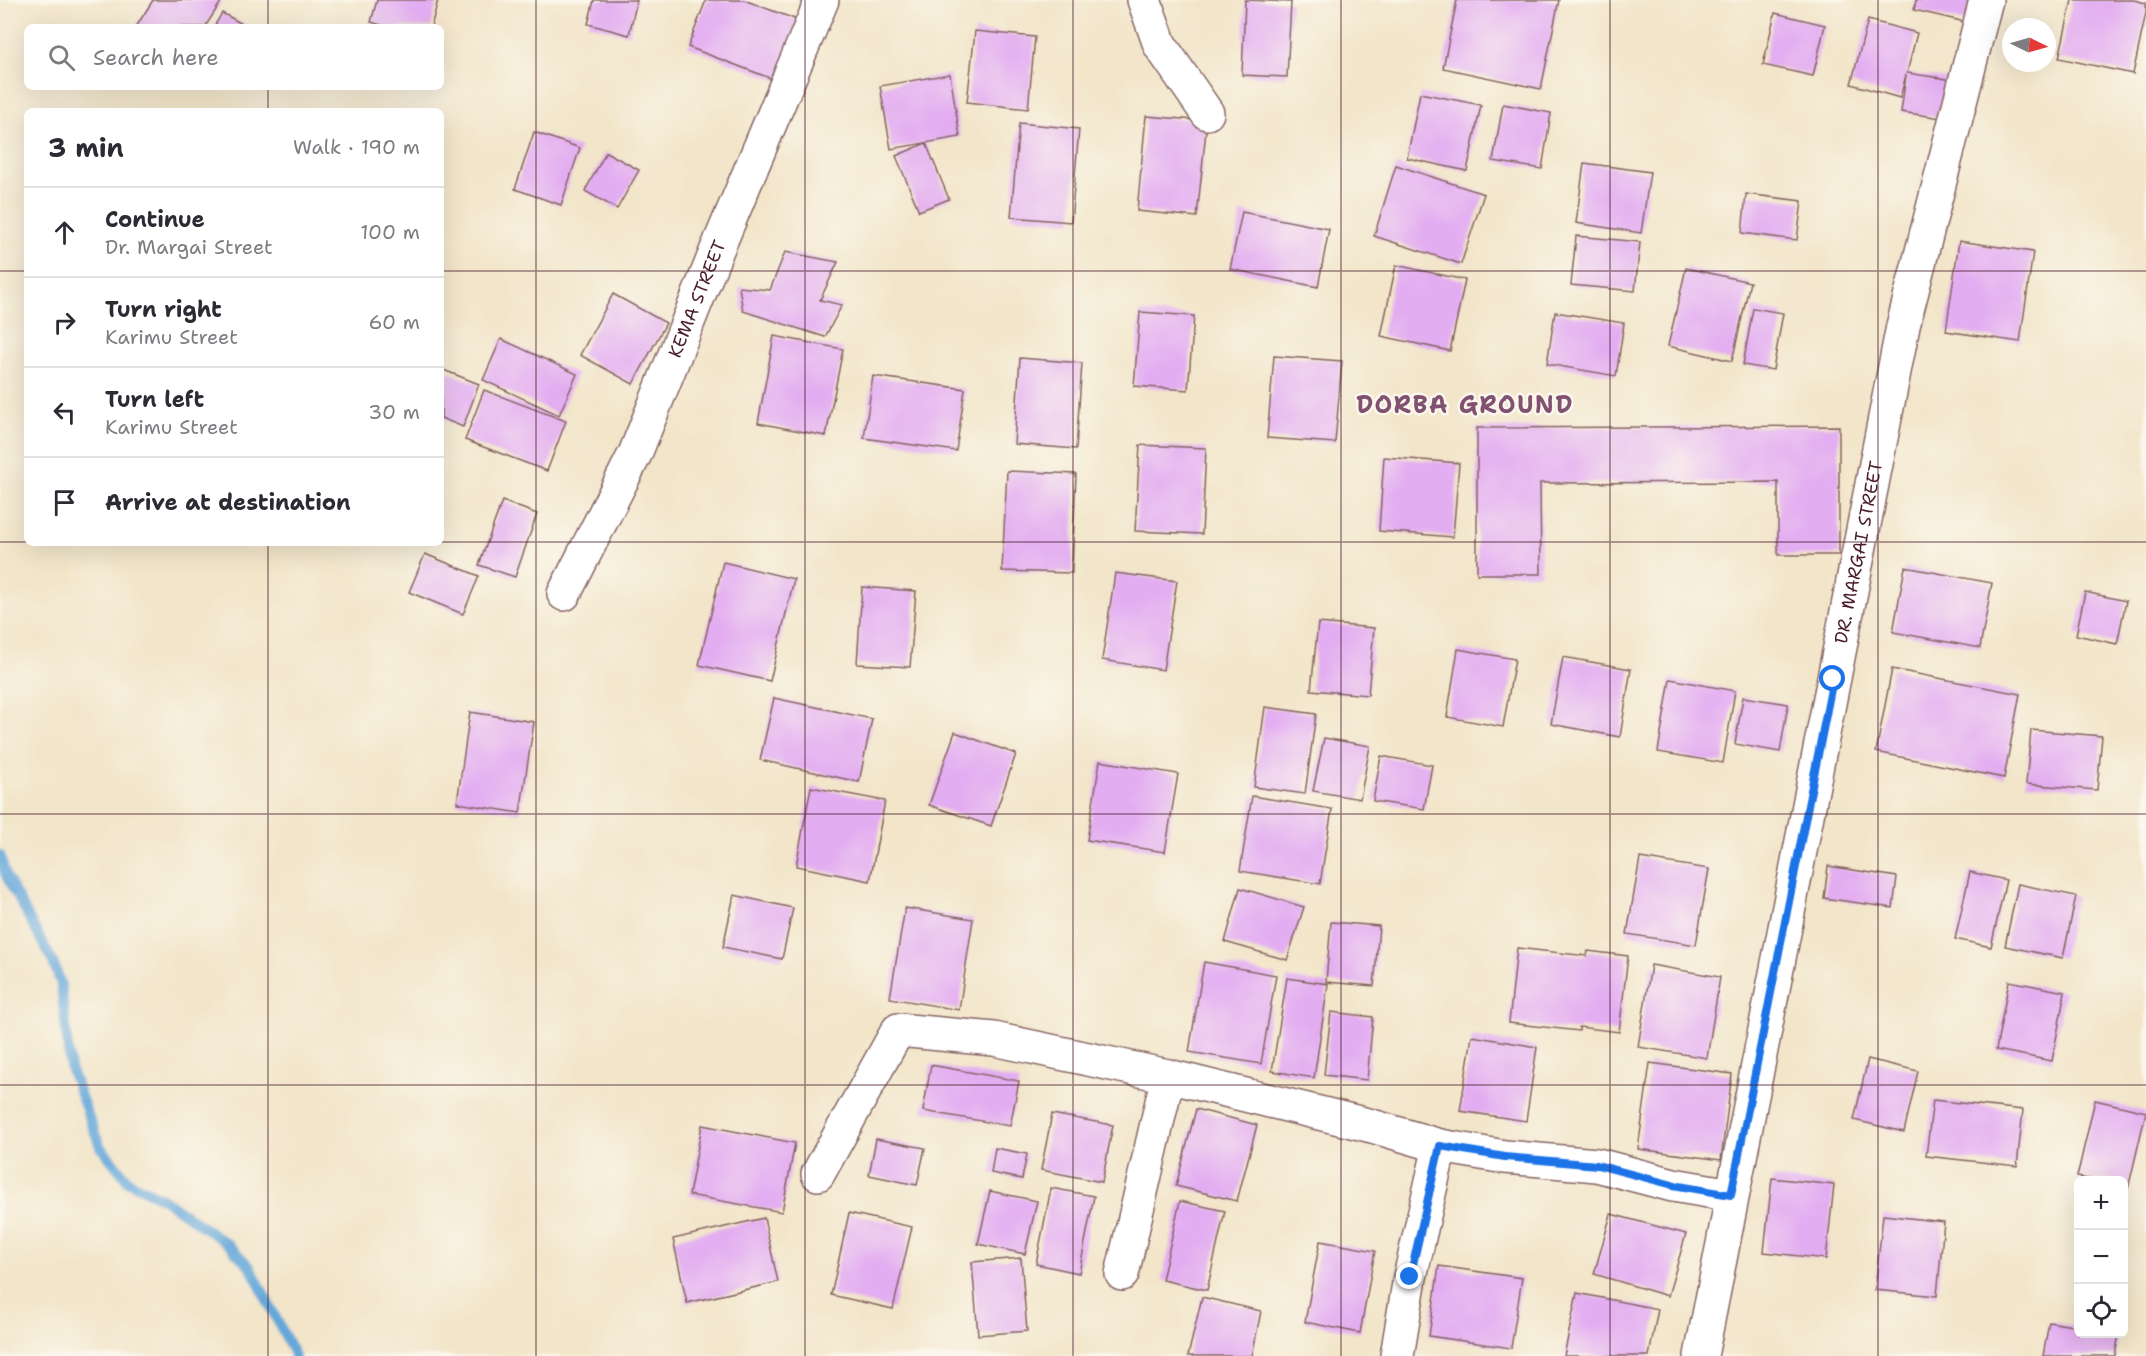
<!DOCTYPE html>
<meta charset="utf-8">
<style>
body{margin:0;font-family:"Shantell Sans",sans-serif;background:#f2f2f3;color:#2b2b33}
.controls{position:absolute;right:18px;bottom:18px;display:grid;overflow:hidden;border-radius:9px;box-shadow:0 6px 24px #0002}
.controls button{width:54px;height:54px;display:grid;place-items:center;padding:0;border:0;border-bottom:2px solid #e1e1e2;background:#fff;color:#2b2b33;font:30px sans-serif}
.compass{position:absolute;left:2002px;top:18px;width:54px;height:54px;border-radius:50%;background:#fff;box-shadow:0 6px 24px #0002;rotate:95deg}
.stop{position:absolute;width:18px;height:18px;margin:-14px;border:4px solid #1a73e8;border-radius:50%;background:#fff}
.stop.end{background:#1a73e8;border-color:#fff;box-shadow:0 2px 6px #0008}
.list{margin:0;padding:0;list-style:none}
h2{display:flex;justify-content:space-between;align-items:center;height:78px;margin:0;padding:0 24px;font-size:26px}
h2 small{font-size:20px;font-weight:400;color:#7c7c81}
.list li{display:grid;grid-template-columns:39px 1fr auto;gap:18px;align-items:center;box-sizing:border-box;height:90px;padding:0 24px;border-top:2px solid #e1e1e2}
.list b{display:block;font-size:22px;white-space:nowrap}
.list p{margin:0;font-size:20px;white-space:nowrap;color:#7c7c81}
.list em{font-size:20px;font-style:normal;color:#7c7c81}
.icon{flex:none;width:33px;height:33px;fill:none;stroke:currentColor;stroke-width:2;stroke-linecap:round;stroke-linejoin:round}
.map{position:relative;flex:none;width:2146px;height:1356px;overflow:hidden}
.search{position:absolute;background:#fff;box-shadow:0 6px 24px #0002;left:24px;top:24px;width:420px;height:66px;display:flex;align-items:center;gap:15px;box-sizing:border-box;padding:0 21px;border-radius:9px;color:#7c7c81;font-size:22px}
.panel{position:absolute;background:#fff;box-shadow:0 6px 24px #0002;left:24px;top:108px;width:420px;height:438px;border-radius:9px}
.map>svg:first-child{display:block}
</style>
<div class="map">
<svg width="2146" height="1356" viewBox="0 0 2146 1356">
<rect width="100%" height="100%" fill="#fbf7ec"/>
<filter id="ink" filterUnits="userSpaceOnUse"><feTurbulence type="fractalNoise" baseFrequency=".0167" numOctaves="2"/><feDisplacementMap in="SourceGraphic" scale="12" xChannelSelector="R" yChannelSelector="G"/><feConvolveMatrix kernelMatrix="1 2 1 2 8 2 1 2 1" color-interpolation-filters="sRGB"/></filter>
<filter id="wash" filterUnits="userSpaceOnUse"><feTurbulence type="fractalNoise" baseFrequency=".008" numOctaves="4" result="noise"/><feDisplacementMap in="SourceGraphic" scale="24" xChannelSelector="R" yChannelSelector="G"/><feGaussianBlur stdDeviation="1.35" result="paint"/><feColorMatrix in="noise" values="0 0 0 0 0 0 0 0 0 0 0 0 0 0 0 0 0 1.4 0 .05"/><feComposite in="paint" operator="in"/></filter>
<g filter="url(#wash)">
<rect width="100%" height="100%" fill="#f2e5c9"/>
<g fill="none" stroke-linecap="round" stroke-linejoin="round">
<polyline stroke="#65a7d9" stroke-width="10" points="0,855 6,876 53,962 61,984 70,1068 100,1146 129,1182 162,1198 229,1245 251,1268 295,1356"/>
</g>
<g id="blocks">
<g fill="#e3adf1">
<polygon points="153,0 218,0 221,2 205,27 136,27"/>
<polygon points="377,0 438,0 431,27 388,27 371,22"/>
<polygon points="594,0 637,0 629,35 588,24"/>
<polygon points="706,0 744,0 800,21 778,81 688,47"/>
<polygon points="1245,0 1291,2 1287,77 1242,75"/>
<polygon points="1457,0 1559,0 1541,89 1443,68"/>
<polygon points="1916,0 1979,0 1974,24 1914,10"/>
<polygon points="2072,0 2134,0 2146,3 2146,13 2133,74 2059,58"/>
<polygon points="222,13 248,27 214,27"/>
<polygon points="1775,13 1825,25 1813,76 1763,65"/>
<polygon points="1868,20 1917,33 1907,73 1953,80 1948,119 1901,112 1906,75 1900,98 1851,84"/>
<polygon points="975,31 1035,37 1028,109 967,102"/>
<polygon points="950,74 960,137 891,149 880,86"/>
<polygon points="1420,93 1481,105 1467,171 1407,158"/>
<polygon points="1503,104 1551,113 1542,169 1493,161"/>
<polygon points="1146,116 1207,121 1197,217 1137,211"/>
<polygon points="1019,123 1079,129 1071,222 1011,217"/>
<polygon points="534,132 580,148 561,205 515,189"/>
<polygon points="926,143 949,199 919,211 896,156"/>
<polygon points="606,152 639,170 617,209 585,191"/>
<polygon points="1584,163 1650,172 1641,233 1576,223"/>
<polygon points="1396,165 1484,194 1461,264 1374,236"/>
<polygon points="1746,194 1802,201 1797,240 1742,233"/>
<polygon points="1242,212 1329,229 1318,287 1230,269"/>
<polygon points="1576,236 1640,242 1635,291 1571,285"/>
<polygon points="1959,241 2033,252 2020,342 1946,331"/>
<polygon points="785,252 838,262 820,300 842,305 825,337 743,311 739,287 770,290"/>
<polygon points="1396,265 1465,280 1450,351 1381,336"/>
<polygon points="1686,268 1750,282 1732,361 1668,346"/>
<polygon points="613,294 666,323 633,384 580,355"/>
<polygon points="1753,308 1783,313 1773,370 1743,365"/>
<polygon points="1140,312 1194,316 1188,390 1134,386"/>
<polygon points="1555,312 1624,323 1616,376 1547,364"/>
<polygon points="774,336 843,349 826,436 758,423"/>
<polygon points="501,339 577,374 559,415 483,380"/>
<polygon points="1274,356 1342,361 1335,443 1267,438"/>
<polygon points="1020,358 1082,363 1076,449 1014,444"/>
<polygon points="441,369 479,384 463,427 441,418"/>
<polygon points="873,376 965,389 956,451 864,438"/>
<polygon points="484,390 566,421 547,471 465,440"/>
<polygon points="1839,426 1839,555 1778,555 1778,482 1540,483 1541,574 1477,574 1477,428"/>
<polygon points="1140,445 1206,448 1202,534 1135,531"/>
<polygon points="1384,457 1459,463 1453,537 1379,531"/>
<polygon points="1007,471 1076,474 1072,573 1002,571"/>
<polygon points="502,501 537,514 515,577 479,565"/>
<polygon points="425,554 479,576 463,614 409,592"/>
<polygon points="723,562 794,579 770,681 699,665"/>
<polygon points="1905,567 1992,583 1980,648 1893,632"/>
<polygon points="1115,573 1177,581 1163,670 1102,660"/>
<polygon points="862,587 916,591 910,667 857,664"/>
<polygon points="2085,592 2126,601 2117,644 2076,635"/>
<polygon points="1318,623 1374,628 1368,695 1311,690"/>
<polygon points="1458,649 1515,659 1503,727 1447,717"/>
<polygon points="1563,657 1631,669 1620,737 1551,724"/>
<polygon points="1892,669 2020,694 2004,778 1876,752"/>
<polygon points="1670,679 1735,691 1723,763 1658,752"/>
<polygon points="1743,697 1788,704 1780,752 1735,744"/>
<polygon points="774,698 872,719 859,782 760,760"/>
<polygon points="1265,707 1316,714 1305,794 1254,787"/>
<polygon points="470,712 534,722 520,813 457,803"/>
<polygon points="2031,730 2102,736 2097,790 2026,784"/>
<polygon points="955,732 1016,754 991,826 929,805"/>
<polygon points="1324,738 1370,746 1360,799 1313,791"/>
<polygon points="1381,756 1432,765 1424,809 1373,801"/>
<polygon points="1100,761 1178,774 1165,852 1087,840"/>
<polygon points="811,787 885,801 870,881 796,866"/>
<polygon points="1252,796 1332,809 1320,884 1240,871"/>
<polygon points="1640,858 1709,869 1696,945 1627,934"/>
<polygon points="1828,866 1897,877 1893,908 1824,898"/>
<polygon points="1970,872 2006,880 1991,947 1955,939"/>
<polygon points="2018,884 2076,896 2063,958 2005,946"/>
<polygon points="1240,888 1304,907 1287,960 1225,942"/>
<polygon points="734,895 793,908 782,959 723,947"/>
<polygon points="905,908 973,919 959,1010 890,998"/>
<polygon points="1331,922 1379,926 1374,986 1326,982"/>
<polygon points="1517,948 1587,956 1588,951 1628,956 1619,1032 1579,1027 1579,1031 1509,1023"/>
<polygon points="1204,962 1276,975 1261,1064 1189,1052"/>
<polygon points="1651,965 1720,977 1707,1058 1638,1047"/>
<polygon points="1287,978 1328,984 1314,1078 1272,1071"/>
<polygon points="2009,981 2065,992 2052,1061 1996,1050"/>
<polygon points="1331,1012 1373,1017 1367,1080 1324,1075"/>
<polygon points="1472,1036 1537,1047 1526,1121 1460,1111"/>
<polygon points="1868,1059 1918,1071 1904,1132 1854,1120"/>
<polygon points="1650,1063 1732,1074 1721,1160 1638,1149"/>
<polygon points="931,1065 1019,1081 1010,1126 923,1111"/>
<polygon points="1933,1100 2023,1110 2017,1166 1926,1156"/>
<polygon points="2095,1100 2146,1112 2128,1189 2124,1188 2124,1180 2093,1180 2077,1177"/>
<polygon points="1196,1109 1257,1125 1237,1201 1176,1186"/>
<polygon points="1052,1114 1113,1125 1102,1182 1041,1170"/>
<polygon points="702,1125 795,1143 782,1212 689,1195"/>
<polygon points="876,1139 925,1148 917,1185 869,1175"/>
<polygon points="995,1148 1027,1154 1022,1179 991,1173"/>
<polygon points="1772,1178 1834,1185 1826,1259 1764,1252"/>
<polygon points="1051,1188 1094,1196 1079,1273 1036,1264"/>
<polygon points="990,1191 1037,1201 1025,1254 978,1244"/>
<polygon points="1180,1201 1225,1211 1207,1290 1162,1280"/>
<polygon points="849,1213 912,1227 893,1309 831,1295"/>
<polygon points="1611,1214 1686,1234 1668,1296 1594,1274"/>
<polygon points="1883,1215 1944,1222 1937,1296 1875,1290"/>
<polygon points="764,1218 778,1282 687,1303 673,1239"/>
<polygon points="1320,1241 1375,1251 1360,1333 1305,1322"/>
<polygon points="1021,1258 1027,1331 978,1335 972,1262"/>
<polygon points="1439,1266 1522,1278 1511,1348 1429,1336"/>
<polygon points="1577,1293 1658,1309 1649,1356 1564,1356"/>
<polygon points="1202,1297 1261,1311 1252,1356 1188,1356"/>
<polygon points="2049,1322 2078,1327 2078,1334 2119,1334 2115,1356 2043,1356"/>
</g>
</g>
</g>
<g filter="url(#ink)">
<use href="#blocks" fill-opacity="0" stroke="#856462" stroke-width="1.5"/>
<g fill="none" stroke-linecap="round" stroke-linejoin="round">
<g stroke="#856462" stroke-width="36">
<g id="minor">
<polyline points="1144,0 1160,45 1207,113"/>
<path id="s1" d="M564,594L635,454L716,252L822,0"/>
<polyline points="818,1174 898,1030 994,1039 1168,1076 1372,1126 1440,1146"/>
<polyline points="1122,1274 1168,1076"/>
<polyline points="1397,1356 1410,1277 1440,1146 1505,1157 1597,1165 1673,1185 1732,1195"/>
<path id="s2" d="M1701,1356L1903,326L1986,0"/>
</g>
</g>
<use href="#minor" stroke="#fff" stroke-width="33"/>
</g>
</g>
<g fill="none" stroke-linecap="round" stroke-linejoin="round" filter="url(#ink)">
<polyline stroke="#1a73e8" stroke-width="8" points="1410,1277 1440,1146 1505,1157 1597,1165 1673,1185 1731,1195 1833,679"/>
</g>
<path fill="none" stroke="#4a1f2b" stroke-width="1.5" stroke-opacity="0.55" d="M268,0V27M536,0V1356M805,0V1356M1073,0V1356M1341,0V1356M1610,0V1356M1878,0V1356M268,87V111M0,271H27M441,271H2146M0,542H27M441,542H2146M268,543V1356M0,814H2146M0,1085H2146"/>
<g text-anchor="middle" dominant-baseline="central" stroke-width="5" stroke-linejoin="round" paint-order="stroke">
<g font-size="18" fill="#4a1f2b" stroke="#fbf7ec">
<text stroke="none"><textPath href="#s1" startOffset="324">KEMA STREET</textPath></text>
<text stroke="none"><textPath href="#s2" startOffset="819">DR. MARGAI STREET</textPath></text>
</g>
<g font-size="24" font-weight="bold" letter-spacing="1.5" fill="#805170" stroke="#fbf7ec">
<text x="1465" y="405">DORBA GROUND</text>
</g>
</g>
</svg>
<div class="controls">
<button>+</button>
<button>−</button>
<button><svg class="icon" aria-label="locate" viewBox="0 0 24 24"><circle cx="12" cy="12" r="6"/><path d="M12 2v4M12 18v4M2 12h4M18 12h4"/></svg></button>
</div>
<svg class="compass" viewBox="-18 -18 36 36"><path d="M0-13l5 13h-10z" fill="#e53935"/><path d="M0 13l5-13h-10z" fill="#7c7c81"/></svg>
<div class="stop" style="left:1833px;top:679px"></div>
<div class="stop end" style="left:1410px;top:1277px"></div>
<div class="search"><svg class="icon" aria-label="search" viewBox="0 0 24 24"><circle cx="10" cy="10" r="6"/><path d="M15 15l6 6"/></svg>Search here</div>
<section class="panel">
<h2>3 min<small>Walk · 190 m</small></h2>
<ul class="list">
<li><svg class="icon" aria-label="ahead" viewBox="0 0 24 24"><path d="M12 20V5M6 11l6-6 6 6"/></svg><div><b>Continue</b><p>Dr. Margai Street</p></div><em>100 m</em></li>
<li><svg class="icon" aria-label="right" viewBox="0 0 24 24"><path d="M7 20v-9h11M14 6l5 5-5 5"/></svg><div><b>Turn right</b><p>Karimu Street</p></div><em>60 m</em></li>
<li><svg class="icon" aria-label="left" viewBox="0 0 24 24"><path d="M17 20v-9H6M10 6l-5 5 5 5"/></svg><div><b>Turn left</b><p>Karimu Street</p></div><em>30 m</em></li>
<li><svg class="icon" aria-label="arrive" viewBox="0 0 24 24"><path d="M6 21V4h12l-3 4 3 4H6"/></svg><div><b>Arrive at destination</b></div></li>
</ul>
</section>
</div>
